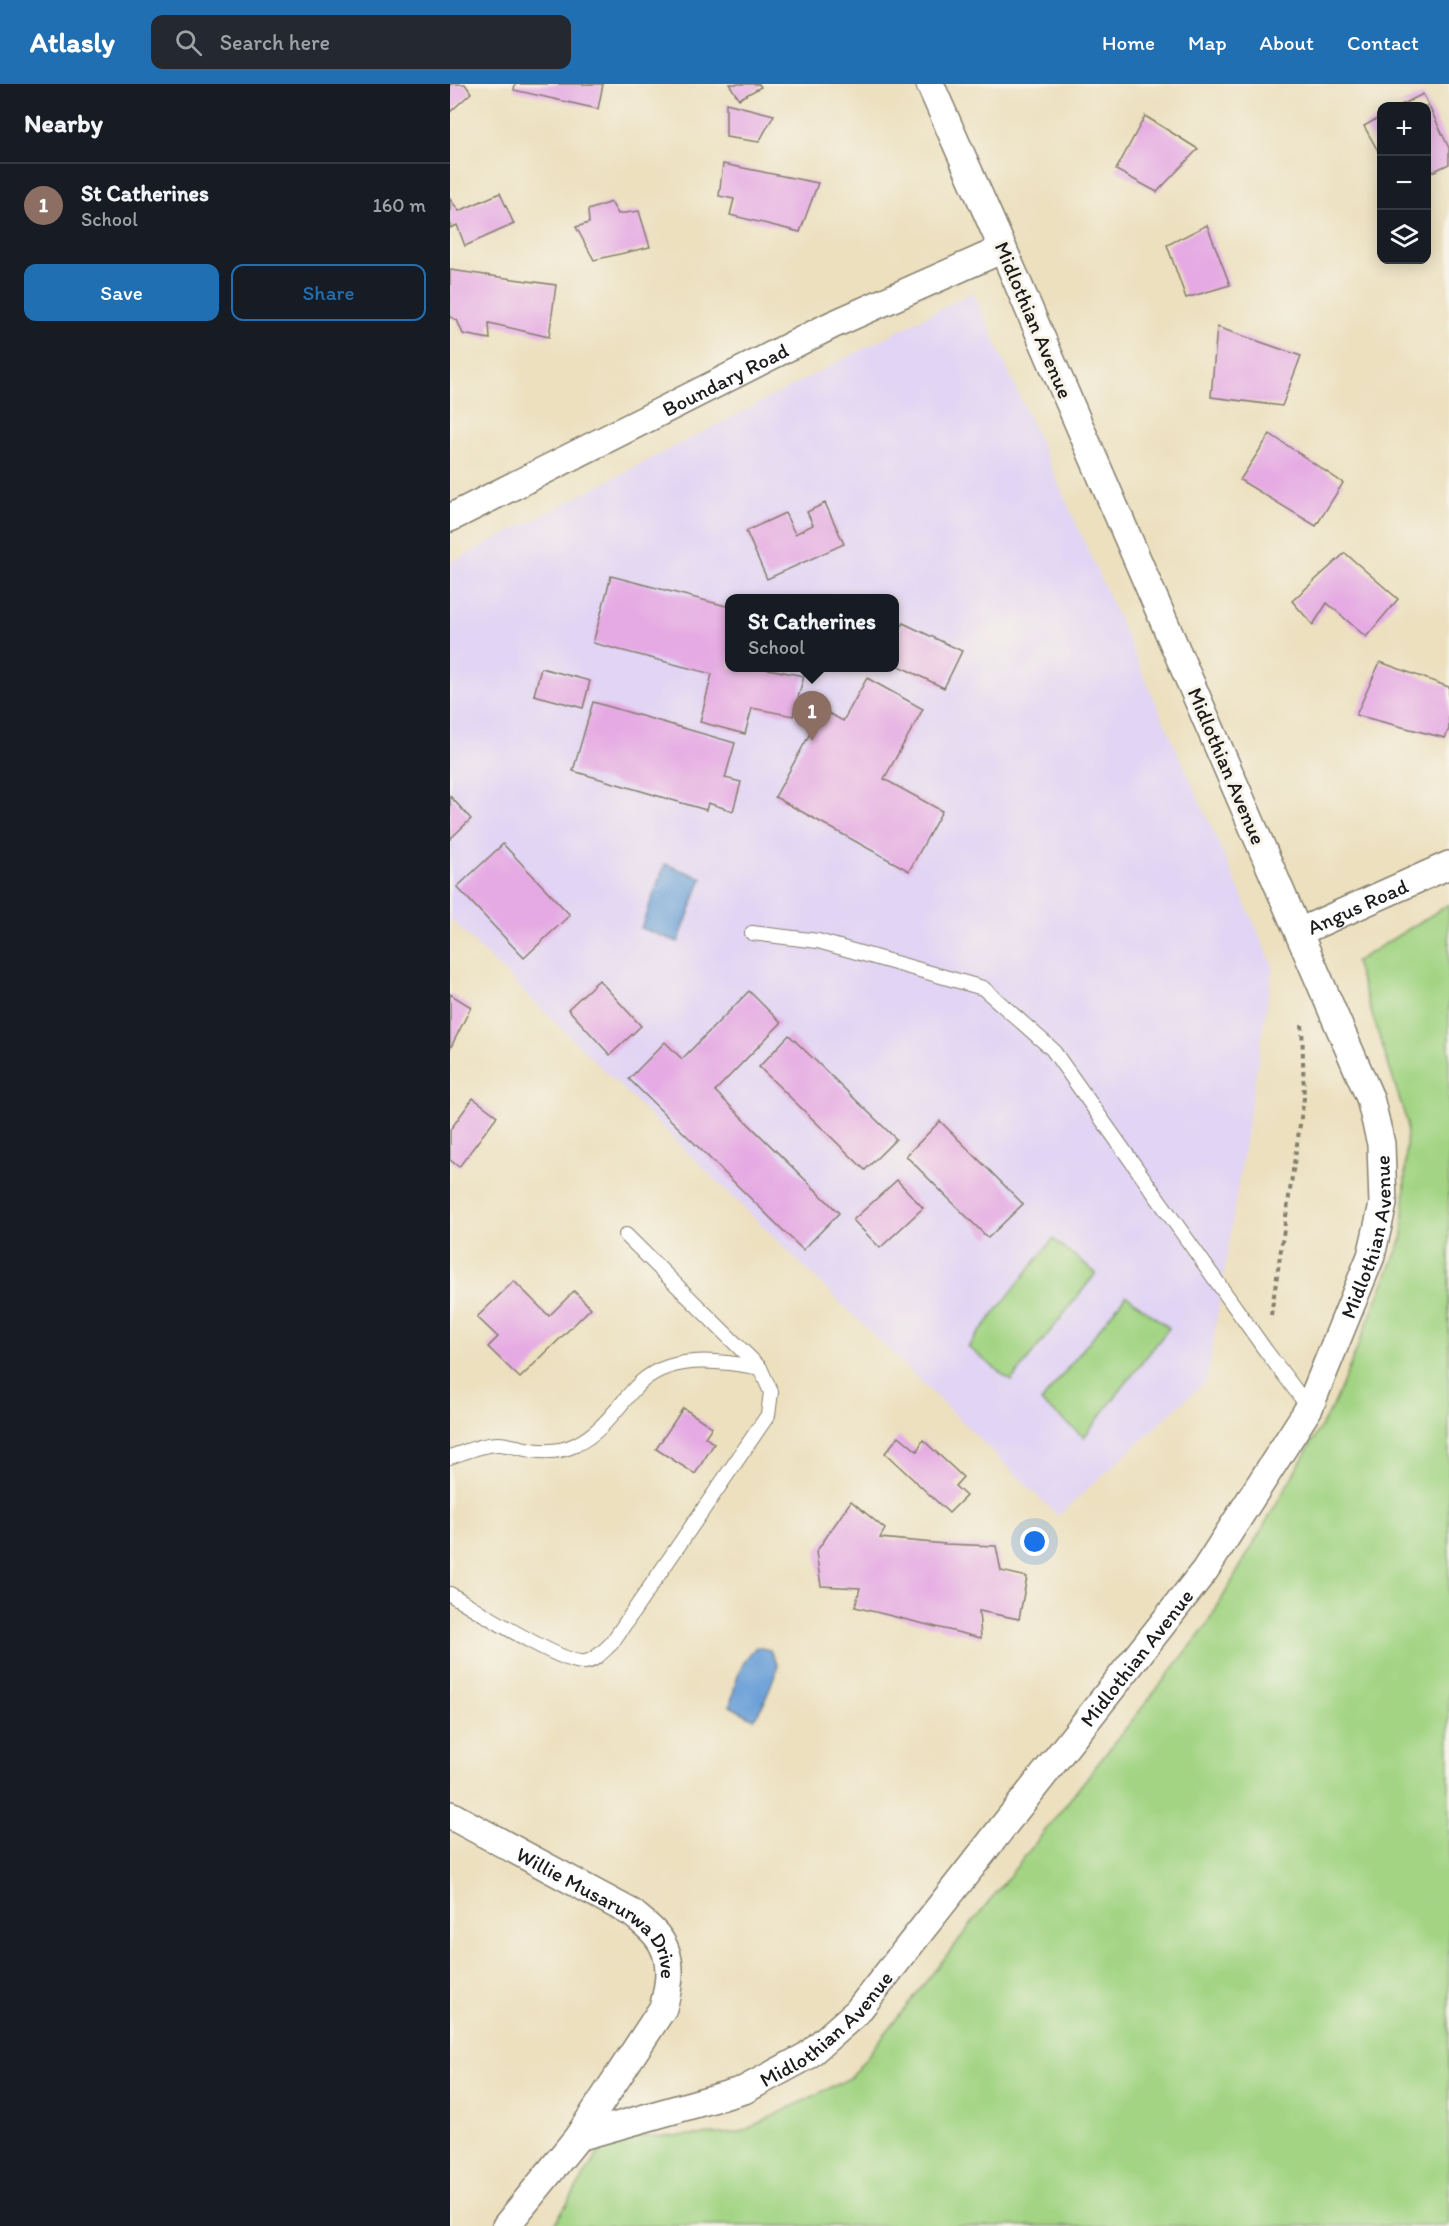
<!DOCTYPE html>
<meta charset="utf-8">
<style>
body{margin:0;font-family:Itim,sans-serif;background:#242831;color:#f1f3f6}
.controls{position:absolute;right:18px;top:18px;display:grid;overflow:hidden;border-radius:12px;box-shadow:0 3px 15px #0003}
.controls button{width:54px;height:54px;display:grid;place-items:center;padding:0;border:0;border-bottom:2px solid #363941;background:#171b24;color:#f1f3f6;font:30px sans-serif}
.you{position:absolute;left:585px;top:1458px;width:21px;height:21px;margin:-15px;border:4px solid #fff;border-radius:50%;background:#1a73e8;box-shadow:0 0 0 9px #1a73e833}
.badge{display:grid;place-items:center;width:39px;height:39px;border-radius:50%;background:#1f6fb2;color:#fff;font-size:20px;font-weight:700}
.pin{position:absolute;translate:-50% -50px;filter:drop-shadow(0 2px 3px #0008)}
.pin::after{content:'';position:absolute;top:32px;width:21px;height:18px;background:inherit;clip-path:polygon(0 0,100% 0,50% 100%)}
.popup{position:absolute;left:275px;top:510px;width:174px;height:78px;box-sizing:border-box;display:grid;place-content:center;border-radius:12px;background:#171b24;filter:drop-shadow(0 2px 4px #0005);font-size:20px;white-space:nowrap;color:#9ea1a6}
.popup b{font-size:22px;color:#f1f3f6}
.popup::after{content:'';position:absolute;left:50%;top:100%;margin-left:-12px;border:12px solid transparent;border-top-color:#171b24}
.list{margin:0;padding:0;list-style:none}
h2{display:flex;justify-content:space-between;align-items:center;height:78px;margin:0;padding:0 24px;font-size:26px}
h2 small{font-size:20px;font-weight:400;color:#9ea1a6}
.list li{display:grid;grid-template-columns:39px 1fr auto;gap:18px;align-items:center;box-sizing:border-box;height:84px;padding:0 24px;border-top:2px solid #363941}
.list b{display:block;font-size:22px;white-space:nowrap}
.list p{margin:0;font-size:20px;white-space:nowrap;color:#9ea1a6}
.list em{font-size:20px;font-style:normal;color:#9ea1a6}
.actions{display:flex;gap:12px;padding:18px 24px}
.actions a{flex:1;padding:14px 0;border:2px solid #1f6fb2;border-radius:12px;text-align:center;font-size:21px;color:#1f6fb2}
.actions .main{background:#1f6fb2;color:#fff}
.icon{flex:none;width:33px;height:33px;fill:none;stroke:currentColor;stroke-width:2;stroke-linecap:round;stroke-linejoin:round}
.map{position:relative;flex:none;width:999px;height:2142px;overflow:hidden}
header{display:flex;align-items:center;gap:36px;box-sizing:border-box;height:84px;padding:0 30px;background:#1f6fb2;color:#fff}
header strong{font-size:28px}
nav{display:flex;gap:33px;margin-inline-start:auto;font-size:21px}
.search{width:420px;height:54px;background:#242831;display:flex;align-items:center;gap:15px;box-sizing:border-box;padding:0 21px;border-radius:12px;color:#9ea1a6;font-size:22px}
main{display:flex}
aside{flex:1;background:#171b24}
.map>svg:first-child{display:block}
</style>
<header>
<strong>Atlasly</strong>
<div class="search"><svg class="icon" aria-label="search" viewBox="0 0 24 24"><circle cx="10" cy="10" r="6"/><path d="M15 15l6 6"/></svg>Search here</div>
<nav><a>Home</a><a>Map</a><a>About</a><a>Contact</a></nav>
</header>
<main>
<aside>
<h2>Nearby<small></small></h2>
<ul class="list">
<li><span class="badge" style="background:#8d6e63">1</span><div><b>St Catherines</b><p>School</p></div><em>160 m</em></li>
</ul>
<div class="actions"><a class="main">Save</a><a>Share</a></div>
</aside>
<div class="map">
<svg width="999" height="2142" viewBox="0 0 999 2142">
<rect width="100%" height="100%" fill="#f7f3e8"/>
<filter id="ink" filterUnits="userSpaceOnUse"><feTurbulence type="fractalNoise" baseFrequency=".0167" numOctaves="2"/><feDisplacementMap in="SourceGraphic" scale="12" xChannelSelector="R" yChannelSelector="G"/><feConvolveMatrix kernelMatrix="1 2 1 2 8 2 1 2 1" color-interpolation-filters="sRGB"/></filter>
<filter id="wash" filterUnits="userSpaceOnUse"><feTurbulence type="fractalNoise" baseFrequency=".008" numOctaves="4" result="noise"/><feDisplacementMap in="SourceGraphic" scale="24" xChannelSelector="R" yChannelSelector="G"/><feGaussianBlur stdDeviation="1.35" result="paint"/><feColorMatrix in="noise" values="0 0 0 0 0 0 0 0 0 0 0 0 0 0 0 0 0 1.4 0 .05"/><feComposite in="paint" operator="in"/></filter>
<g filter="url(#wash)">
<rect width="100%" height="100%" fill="#ece0bf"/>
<path fill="#e1d4f4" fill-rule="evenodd" d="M523,208L823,882L757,1296L608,1432L0,835V479ZM280,514H445V584H280Z"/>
<g fill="#a2d483" stroke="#5f7850" stroke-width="1.5">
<polygon points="999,820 999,2142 103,2142 157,2055 289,2049 400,1994 755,1544 885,1318 953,1152 957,1038 905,878"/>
<polygon points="603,1155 646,1189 561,1297 518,1263"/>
<polygon points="676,1211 719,1244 634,1353 591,1318"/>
</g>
<g fill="#6ca0d8" stroke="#445e7a" stroke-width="1.5">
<polygon points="215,780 252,794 228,858 191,844"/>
<path d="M306,1563L320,1566L328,1582L314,1619L304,1635L280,1622C285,1600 289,1579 306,1563Z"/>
</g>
<g id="blocks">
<g fill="#e5aae3">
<polygon points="0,0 15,0 21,9 0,28"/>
<polygon points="65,0 153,0 148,25 64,6"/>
<polygon points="279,0 309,0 311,3 289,15"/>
<polygon points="973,10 999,64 999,80 976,91 976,22 949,22"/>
<polygon points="276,19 324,31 309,58 276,53"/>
<polygon points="695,32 748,65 707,108 666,86"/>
<polygon points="932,32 932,74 914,42"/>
<polygon points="273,80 368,99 350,148 280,131 284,115 269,112"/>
<polygon points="50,109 64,140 15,162 7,141 0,144 0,115 9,127"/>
<polygon points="161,118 168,130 189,127 200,163 144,176 126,143 139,139 138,126"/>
<polygon points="757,141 780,201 736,214 717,161"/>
<polygon points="0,186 106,201 99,253 39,239 40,255 13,250 7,236 0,233"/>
<polygon points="767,243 851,272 832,322 761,313"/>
<polygon points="820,350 893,399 866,442 790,396"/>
<polygon points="375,419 394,460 317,495 296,447 335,429 345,450 363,441 357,428"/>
<polygon points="895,469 948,515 916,553 877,519 863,541 842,517"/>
<polygon points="161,492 280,523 280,584 313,584 354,592 343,632 302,624 295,650 250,638 262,590 143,559"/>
<polygon points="453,539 512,567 494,604 445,580 445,557"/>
<polygon points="930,578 999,603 999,645 995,654 906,631"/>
<polygon points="91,584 140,597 133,624 84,611"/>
<polygon points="417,594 473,625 434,695 492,727 459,787 325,713 373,626 393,637"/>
<polygon points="143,618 285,659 275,694 291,698 283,727 258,719 256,726 123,687"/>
<polygon points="0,712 21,735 0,755"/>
<polygon points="53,760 120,831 74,874 7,803"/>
<polygon points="149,896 191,942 160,971 118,925"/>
<polygon points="299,907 331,939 265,1007 389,1129 353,1166 179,995 215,958 232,975"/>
<polygon points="0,910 21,923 0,965"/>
<polygon points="339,951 446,1055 415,1086 309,983"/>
<polygon points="23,1014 47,1032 9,1083 0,1076 0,1046"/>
<polygon points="490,1037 573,1120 538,1154 456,1072"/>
<polygon points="447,1096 473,1124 430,1164 403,1136"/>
<polygon points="64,1197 99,1232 124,1207 141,1224 70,1294 38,1263 48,1253 27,1233"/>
<polygon points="233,1324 262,1343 255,1353 264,1360 245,1390 206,1365"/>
<polygon points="449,1352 467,1367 473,1356 513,1393 505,1402 516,1412 499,1429 435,1369"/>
<polygon points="401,1417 435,1445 430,1454 495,1460 546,1462 551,1487 577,1493 569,1535 529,1527 531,1554 405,1523 410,1504 371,1502 366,1468"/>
</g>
</g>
</g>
<g filter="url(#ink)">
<use href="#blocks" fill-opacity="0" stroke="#847e6e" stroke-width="1.5"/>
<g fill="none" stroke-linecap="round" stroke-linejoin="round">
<g stroke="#847e6e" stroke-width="16">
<g id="lane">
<polyline points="302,849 368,857 533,904 602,965 816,1267 859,1324"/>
<path d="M0,1373C15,1368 33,1360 49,1360C54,1360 61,1362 67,1363C86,1368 107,1370 125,1361C151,1349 166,1325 185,1304C216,1269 269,1276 310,1284"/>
<path d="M0,1510C24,1524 113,1581 135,1578C145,1577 153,1567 161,1560L318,1331L321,1308L310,1284L176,1151"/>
</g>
</g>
<g stroke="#847e6e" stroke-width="30">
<g id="street">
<path id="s1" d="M0,434L382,241L553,165"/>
<path id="s2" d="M849,848L999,781"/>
<path id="s3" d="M0,1731L182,1829C190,1836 200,1843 207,1852C224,1873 220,1899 213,1924L128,2053L56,2142"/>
<path id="s4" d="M128,2053L294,2006L357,1972L407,1928L755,1486L859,1324L921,1172L933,1120L931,1060L920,1014L553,165L480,0"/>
</g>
</g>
<polyline stroke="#847e6e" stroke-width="4" stroke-dasharray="4.5 4.5" stroke-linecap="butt" points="821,1231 854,1014 852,938"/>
<use href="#lane" stroke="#fff" stroke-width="14"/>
<use href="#street" stroke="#fff" stroke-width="27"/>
</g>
</g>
<g text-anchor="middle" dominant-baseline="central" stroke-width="6" stroke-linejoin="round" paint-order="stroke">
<g font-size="21" fill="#1c1c1c" stroke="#f7f3e8">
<text transform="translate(584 236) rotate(67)">Midlothian Avenue</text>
<text stroke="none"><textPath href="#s1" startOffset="308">Boundary Road</textPath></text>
<text transform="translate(777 682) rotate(67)">Midlothian Avenue</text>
<text stroke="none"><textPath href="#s2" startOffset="64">Angus Road</textPath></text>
<text stroke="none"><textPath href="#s4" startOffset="1248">Midlothian Avenue</textPath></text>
<text stroke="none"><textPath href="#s4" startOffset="762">Midlothian Avenue</textPath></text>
<text stroke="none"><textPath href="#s3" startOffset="182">Willie Musarurwa Drive</textPath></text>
<text stroke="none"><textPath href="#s4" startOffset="276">Midlothian Avenue</textPath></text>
</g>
</g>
</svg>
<div class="controls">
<button>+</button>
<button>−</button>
<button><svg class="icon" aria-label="layers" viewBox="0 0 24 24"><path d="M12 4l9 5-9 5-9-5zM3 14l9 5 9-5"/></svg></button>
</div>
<div class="you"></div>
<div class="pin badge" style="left:362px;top:657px;background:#8d6e63">1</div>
<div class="popup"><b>St Catherines</b>School</div>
</div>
</main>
